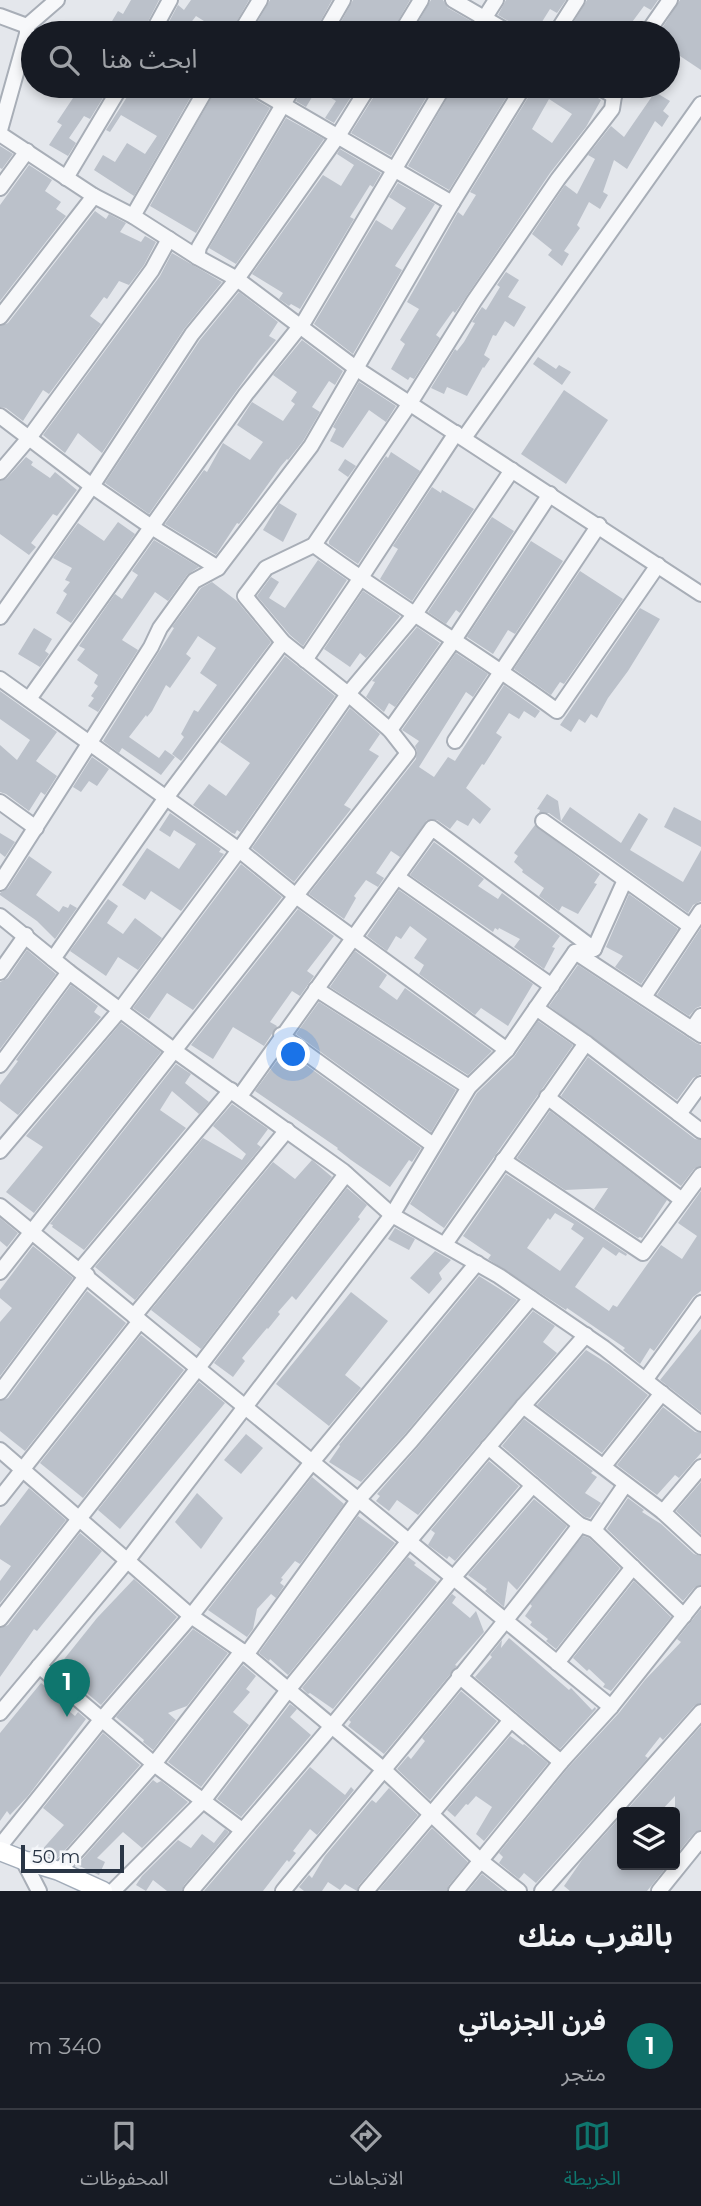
<!DOCTYPE html>
<html lang="ar">
<meta charset="utf-8">
<style>
body{margin:0;font-family:Montserrat,"Noto Sans Arabic",sans-serif;background:#242831;color:#f1f3f6;direction:rtl}
.controls{position:absolute;right:21px;bottom:21px;display:grid;overflow:hidden;border-radius:7px;box-shadow:0 4px 10px #0003}
.controls button{width:63px;height:63px;display:grid;place-items:center;padding:0;border:0;border-bottom:2px solid #363941;background:#171b24;color:#f1f3f6;font:35px sans-serif}
.scale{position:absolute;left:21px;bottom:18px;width:103px;box-sizing:border-box;padding-left:7px;border:4px solid #2a3646;border-top:0;font-size:19px;line-height:24px;white-space:nowrap;color:#2a3646;-webkit-text-stroke:5px #f4f6f9;paint-order:stroke}
.you{position:absolute;left:294px;top:1055px;width:24px;height:24px;margin:-18px;border:5px solid #fff;border-radius:50%;background:#1a73e8;box-shadow:0 0 0 10px #1a73e833}
.badge{display:grid;place-items:center;width:46px;height:46px;border-radius:50%;background:#0f766e;color:#fff;font-size:23px;font-weight:700}
.pin{position:absolute;translate:-50% -58px;filter:drop-shadow(0 2px 4px #0008)}
.pin::after{content:'';position:absolute;top:37px;width:24px;height:21px;background:inherit;clip-path:polygon(0 0,100% 0,50% 100%)}
.list{margin:0;padding:0;list-style:none}
h2{display:flex;justify-content:space-between;align-items:center;height:91px;margin:0;padding:0 28px;font-size:30px}
h2 small{font-size:23px;font-weight:400;color:#9ea1a6}
.list li{display:grid;grid-template-columns:46px 1fr auto;gap:21px;align-items:center;box-sizing:border-box;height:126px;padding:0 28px;border-top:2px solid #363941}
.list b{display:block;font-size:26px;white-space:nowrap}
.list p{margin:0;font-size:23px;white-space:nowrap;color:#9ea1a6}
.list em{font-size:23px;font-style:normal;color:#9ea1a6}
.icon{flex:none;width:38px;height:38px;fill:none;stroke:currentColor;stroke-width:2;stroke-linecap:round;stroke-linejoin:round}
.map{position:relative;flex:none;width:701px;height:1891px;overflow:hidden;direction:ltr}
.search{position:absolute;background:#171b24;box-shadow:0 4px 10px #0003;left:21px;right:21px;top:21px;height:77px;display:flex;align-items:center;gap:18px;box-sizing:border-box;padding:0 24px;border-radius:38px;color:#9ea1a6;font-size:26px}
.sheet{height:217px;background:#171b24}
nav{display:flex;justify-content:space-around;align-items:center;box-sizing:border-box;height:98px;border-top:2px solid #363941;background:#171b24;font-size:19px;color:#9ea1a6}
nav a{display:grid;justify-items:center;gap:4px}
nav .on{color:#0f766e}
.map>svg:first-child{display:block}
</style>
<div class="map">
<svg width="701" height="1891" viewBox="0 0 701 1891">
<rect width="100%" height="100%" fill="#e4e7ec"/>
<g fill="#bbc1ca" fill-rule="evenodd">
<polygon points="131,0 159,0 142,33 105,33 118,11 123,14"/>
<polygon points="191,0 249,0 230,33 223,33 196,16 183,33 163,33 178,5 184,10"/>
<polygon points="270,0 332,0 314,33 251,33"/>
<polygon points="353,0 410,0 391,33 335,33"/>
<polygon points="431,0 443,0 448,8 471,21 465,33 412,33"/>
<polygon points="506,0 566,0 557,13 550,9 535,33 520,33 515,25 498,15"/>
<polygon points="587,0 658,0 651,10 644,6 624,33 567,33"/>
<polygon points="680,0 701,0 701,70 668,48 668,33 659,33"/>
<polygon points="81,86 106,86 109,88 90,119 84,116 69,138 76,143 68,156 49,145 62,125 57,122"/>
<polygon points="134,86 197,86 134,196 94,170 103,155 115,162 127,143 145,154 157,136 121,115 110,132 106,130"/>
<polygon points="218,86 241,86 246,94 270,108 196,233 150,206"/>
<polygon points="304,86 358,86 334,123 325,118 336,101 317,89 306,107 296,101"/>
<polygon points="390,86 433,86 391,156 351,133 378,90 385,94"/>
<polygon points="454,86 513,86 449,190 408,166"/>
<path d="M534,86H584L592,94L601,100L586,127L550,173L455,313L453,311L436,335L440,338L414,379L410,377L408,380L391,369L405,344L400,340L419,309L407,302L458,212L463,216L476,195L470,192L532,91ZM549,99L572,114L552,143L532,129Z"/>
<polygon points="655,92 670,101 663,111 669,116 662,127 655,121 627,169 614,160 603,192 608,195 600,209 589,202 577,225 580,228 564,251 569,254 562,266 548,255 552,250 532,234 565,185 577,194 595,159 588,155 611,126 624,137"/>
<polygon points="286,118 324,139 236,264 209,248"/>
<polygon points="0,146 13,154 2,169 0,168"/>
<polygon points="340,149 381,173 373,187 370,185 350,217 354,219 300,309 291,304 289,306 279,299 283,293 252,274 323,175 341,186 354,165 337,154"/>
<polygon points="29,165 52,180 45,191 61,202 56,209 66,216 0,301 0,205"/>
<polygon points="398,183 435,204 395,266 402,270 353,354 314,324 376,220 392,230 406,208 389,197"/>
<polygon points="95,211 106,219 109,214 126,223 120,232 141,242 145,236 156,242 144,265 129,285 119,281 107,299 104,297 90,316 101,324 49,394 43,390 23,421 6,408 0,407 0,326 8,323"/>
<polygon points="172,253 222,282 184,329 102,453 78,433 65,453 43,435 160,276"/>
<polygon points="506,272 519,280 508,297 526,307 514,327 505,321 496,336 493,335 484,355 490,359 484,368 483,367 467,396 447,387 444,394 431,388 455,349 457,351 464,342 475,323 472,322 482,307 486,310 500,287 497,285"/>
<polygon points="239,292 278,322 269,336 276,340 259,360 207,431 149,514 105,483 200,340"/>
<polygon points="302,340 343,371 335,385 329,381 312,407 320,412 303,441 288,460 287,459 281,466 246,515 239,524 237,523 216,555 165,524 204,470 207,472 223,443 250,460 263,442 237,425 252,402 283,421 295,404 291,401 297,392 273,375"/>
<polygon points="538,357 556,369 559,365 571,372 562,385 533,364"/>
<polygon points="359,382 396,406 386,422 369,410 343,448 330,441 336,429 333,427"/>
<polygon points="564,390 608,420 566,484 521,454"/>
<polygon points="391,452 420,471 358,564 329,544 329,541 386,456 388,458"/>
<polygon points="26,457 33,462 31,465 50,478 55,472 77,490 57,516 53,514 31,543 36,547 29,555 0,534 0,481 7,478"/>
<polygon points="345,459 356,466 348,477 338,470"/>
<polygon points="432,487 441,493 442,490 474,509 412,601 380,579 398,549 393,546"/>
<polygon points="279,503 297,514 283,542 263,530"/>
<polygon points="492,517 514,531 460,613 456,610 446,624 428,612"/>
<polygon points="118,522 135,534 71,623 56,613 67,594 63,591 70,582 65,580 72,568 53,558 78,523 104,541"/>
<polygon points="154,540 199,567 187,575 168,601 155,592 122,640 138,650 98,712 88,706 94,698 91,696 98,686 94,683 98,675 77,660 85,649 79,646 115,594 122,599 138,575 132,571"/>
<polygon points="531,541 563,561 515,634 508,630 493,654 467,637"/>
<polygon points="318,560 347,580 303,646 290,635 257,596 271,577 279,582 269,598 285,608"/>
<polygon points="580,571 623,599 564,684 560,682 551,695 514,669"/>
<polygon points="212,582 237,601 271,642 181,761 172,754 184,737 181,734 194,710 198,712 217,685 200,673 216,648 198,636 186,654 191,658 170,688 166,685 152,711 147,717 146,715 129,737 159,758 165,750 175,757 161,775 122,748 119,753 103,741 174,628 172,627 201,588"/>
<polygon points="363,591 400,616 366,658 360,653 350,667 324,649"/>
<polygon points="640,608 660,619 628,671 608,698 597,718 591,714 585,723 579,719 571,732 560,725"/>
<polygon points="417,627 440,643 395,707 389,703 384,712 366,697 375,682 372,681"/>
<polygon points="34,628 52,639 45,651 49,654 40,667 18,654"/>
<polygon points="456,653 488,674 473,697 466,692 419,767 434,777 448,757 455,761 504,685 540,711 535,718 524,711 519,719 509,713 496,733 502,737 484,765 482,764 466,788 491,809 480,824 473,818 468,826 457,820 450,829 437,820 427,820 400,857 391,851 376,873 384,878 378,887 366,880 354,896 356,898 344,919 309,894 416,759 417,751 415,746 419,741 402,730"/>
<polygon points="285,656 335,696 240,832 237,830 235,834 232,833 193,805 209,784 226,796 250,763 220,742"/>
<polygon points="0,691 57,732 36,761 57,776 45,795 41,792 29,811 6,794 0,792 0,745 17,760 30,740 0,719"/>
<polygon points="350,708 380,734 369,750 379,756 344,805 351,809 294,882 252,848"/>
<polygon points="92,757 109,769 97,786 89,781 81,792 73,787"/>
<polygon points="547,794 558,801 561,821 570,807 621,843 639,813 648,819 630,850 683,882 701,850 701,901 693,905 688,913 549,813 539,813 540,810 537,809"/>
<polygon points="674,807 701,821 701,847 664,827"/>
<polygon points="170,813 221,849 219,852 224,854 181,911 151,891 145,900 122,885 147,848 179,869 196,844 174,830 170,837 159,830"/>
<polygon points="535,825 600,874 594,883 597,884 578,914 562,906 559,911 539,896 544,888 522,872 523,870 514,862 518,856 514,853"/>
<polygon points="0,833 15,842 5,857 0,853"/>
<polygon points="434,842 484,879 478,886 498,899 502,893 560,936 552,947 555,948 544,969 514,947 520,939 499,928 498,930 495,928 493,932 410,875"/>
<polygon points="29,856 52,872 36,895 59,912 63,906 68,908 70,904 77,908 55,939 37,921 0,895 0,893 8,888"/>
<polygon points="241,864 282,897 193,1010 167,993 149,1019 133,1008"/>
<polygon points="399,890 533,984 508,1026 481,1008 475,1015 419,974 424,965 414,958 427,939 410,926 401,939 396,936 387,951 367,936"/>
<polygon points="629,894 678,929 641,984 615,967 623,956 606,947"/>
<polygon points="108,899 118,906 107,923 123,934 135,918 162,938 138,970 118,957 106,976 70,951"/>
<polygon points="298,909 334,936 307,971 314,976 300,996 292,991 270,1022 277,1026 264,1046 233,1027 213,1059 191,1045"/>
<polygon points="701,928 701,1006 696,1008 689,1016 657,995"/>
<polygon points="27,950 56,974 0,1049 0,982 8,978"/>
<polygon points="355,951 387,975 379,987 397,1000 405,988 492,1051 468,1075 330,987"/>
<polygon points="578,965 696,1043 701,1045 701,1074 693,1078 677,1100 549,1006"/>
<polygon points="71,985 98,1006 94,1012 101,1017 18,1115 0,1101 0,1085 18,1061 16,1060"/>
<polygon points="319,1002 456,1090 431,1132 296,1034"/>
<polygon points="538,1021 573,1045 444,1228 410,1204 477,1093 514,1057"/>
<polygon points="121,1023 161,1052 34,1213 6,1192 43,1147 26,1136"/>
<polygon points="285,1050 421,1148 412,1162 409,1160 390,1187 351,1160 337,1149 338,1148 255,1091"/>
<polygon points="588,1057 695,1139 701,1140 701,1166 694,1169 681,1186 561,1096"/>
<polygon points="176,1064 191,1074 185,1083 209,1102 199,1114 172,1091 160,1110 186,1128 84,1250 52,1227 53,1225 50,1224"/>
<polygon points="232,1104 268,1129 257,1144 261,1147 135,1300 95,1267 203,1138 242,1160 246,1154 213,1126"/>
<polygon points="550,1111 667,1200 642,1238 640,1237 638,1238 594,1209 608,1188 565,1190 517,1158"/>
<polygon points="312,1160 332,1177 201,1349 151,1310 273,1162 295,1179"/>
<path d="M506,1174L627,1254L626,1256L619,1252L616,1256L603,1247L575,1287L609,1311L613,1305L617,1307L661,1245L682,1259L697,1236L678,1223L701,1191V1291L693,1297L654,1351L650,1348L640,1364L623,1350L625,1348L567,1308L566,1310L488,1259L491,1255L463,1236ZM555,1213L574,1224L571,1229L584,1238L560,1271L527,1248L548,1218L550,1220Z"/>
<polygon points="347,1188 367,1205 358,1217 360,1219 296,1300 292,1296 278,1312 280,1314 268,1329 267,1328 242,1358 245,1361 233,1377 214,1363"/>
<polygon points="0,1218 18,1233 7,1247 0,1241"/>
<polygon points="395,1228 415,1239 409,1250 388,1239"/>
<polygon points="33,1246 73,1278 0,1376 0,1322 12,1308 0,1298 0,1290"/>
<polygon points="435,1251 451,1260 439,1273 442,1279 429,1294 410,1278"/>
<polygon points="479,1276 517,1300 404,1435 361,1482 329,1462 340,1446 339,1445"/>
<polygon points="87,1291 126,1323 25,1451 0,1431 0,1401 8,1398"/>
<polygon points="351,1292 388,1321 345,1375 361,1388 329,1426 276,1384"/>
<polygon points="533,1311 555,1326 543,1342 557,1353 418,1515 397,1500 389,1511 376,1501 380,1496 377,1494 418,1447"/>
<polygon points="701,1329 701,1412 660,1380"/>
<polygon points="141,1335 184,1370 83,1498 40,1463"/>
<polygon points="586,1350 610,1365 648,1395 602,1453 537,1405"/>
<polygon points="199,1382 225,1403 120,1529 98,1510"/>
<polygon points="663,1407 695,1432 701,1433 701,1453 679,1478 675,1475 657,1495 617,1465"/>
<polygon points="524,1419 593,1471 591,1473 597,1477 585,1493 601,1503 590,1518 585,1517 502,1446"/>
<polygon points="246,1434 263,1448 241,1474 224,1460"/>
<polygon points="489,1461 519,1486 455,1561 449,1556 447,1559 428,1545 435,1533 431,1530"/>
<polygon points="312,1477 344,1504 300,1564 295,1561 281,1578 283,1579 280,1583 284,1586 276,1598 271,1594 257,1609 253,1629 247,1637 208,1610"/>
<polygon points="701,1482 701,1534 676,1511"/>
<polygon points="29,1488 66,1520 0,1603 0,1581 11,1566 0,1559 0,1526"/>
<polygon points="197,1493 223,1518 201,1549 175,1522"/>
<polygon points="628,1498 644,1510 642,1512 661,1524 694,1554 701,1556 701,1585 694,1588 683,1601 607,1529"/>
<polygon points="534,1499 567,1526 517,1590 508,1581 504,1607 485,1591 487,1589 468,1575"/>
<polygon points="358,1516 395,1543 288,1675 270,1659 269,1661 259,1653"/>
<polygon points="80,1533 102,1551 37,1631 34,1629 0,1677 0,1628 8,1625"/>
<polygon points="583,1536 589,1538 620,1568 556,1649 546,1641 548,1639 530,1625 532,1622 525,1616 532,1606 530,1604"/>
<polygon points="408,1557 416,1563 414,1565 437,1582 333,1709 310,1693 308,1694 302,1688"/>
<polygon points="134,1579 177,1617 101,1705 57,1668 97,1618"/>
<polygon points="634,1581 671,1617 611,1691 603,1687 605,1684 589,1669 587,1671 573,1658"/>
<polygon points="452,1594 456,1597 452,1603 470,1618 476,1611 484,1632 455,1665 457,1666 384,1754 348,1726 351,1722 349,1720"/>
<polygon points="701,1609 701,1703 694,1706 663,1740 660,1737 645,1756 648,1758 536,1883 524,1873 519,1879 499,1863 503,1857 499,1853 568,1768 619,1713 645,1680 681,1642 677,1639"/>
<polygon points="193,1629 228,1653 187,1706 168,1713 176,1720 153,1750 143,1742 144,1740 116,1717"/>
<polygon points="509,1638 569,1690 571,1688 592,1710 595,1707 596,1709 560,1749 475,1677 492,1657 490,1655 502,1640 501,1648"/>
<polygon points="243,1665 256,1676 246,1689 250,1692 233,1712 249,1725 201,1787 168,1762"/>
<polygon points="41,1683 62,1699 59,1703 75,1716 78,1712 86,1719 28,1796 10,1815 7,1811 0,1821 0,1733"/>
<polygon points="461,1691 497,1721 430,1800 397,1769 408,1756 411,1759 425,1741 422,1738"/>
<polygon points="290,1704 297,1709 290,1717 311,1735 241,1817 217,1799"/>
<polygon points="701,1726 701,1830 694,1833 675,1856 675,1796 660,1812 625,1812"/>
<polygon points="103,1733 140,1765 57,1859 40,1852 64,1825 43,1808"/>
<polygon points="510,1736 523,1745 524,1744 548,1763 484,1841 476,1834 492,1807 476,1796 468,1805 466,1804 455,1817 447,1810"/>
<polygon points="310,1767 345,1795 351,1787 354,1790 317,1835 310,1829 293,1851 296,1853 289,1862 287,1860 263,1891 204,1891"/>
<polygon points="153,1780 157,1783 161,1781 188,1802 142,1848 123,1832 97,1858 105,1862 99,1875 77,1865"/>
<polygon points="389,1788 418,1815 359,1885 357,1891 345,1884 340,1890 328,1882 322,1891 304,1891 299,1887 309,1875 312,1878 325,1856 370,1802 372,1800 376,1803"/>
<polygon points="622,1815 622,1865 668,1865 647,1891 570,1891 564,1886 582,1860"/>
<polygon points="432,1828 468,1862 449,1885 447,1891 379,1890"/>
<polygon points="225,1829 229,1832 184,1885 182,1891 167,1891 153,1880 146,1891 136,1885 142,1876 178,1840 191,1848 202,1834 214,1843"/>
<polygon points="482,1874 503,1891 468,1891"/>
</g>
<g fill="none" stroke-linecap="round" stroke-linejoin="round">
<g stroke="#a8aeb7" stroke-width="18">
<g id="minor">
<polyline points="453,0 510,33"/>
<polyline points="0,16 27,26"/>
<polyline points="152,33 170,0"/>
<polyline points="240,33 260,0"/>
<polyline points="324,33 343,0"/>
<polyline points="401,33 421,0"/>
<polyline points="475,33 496,0"/>
<polyline points="556,33 577,0"/>
<polyline points="647,33 670,0"/>
<polyline points="251,86 452,203"/>
<polyline points="597,86 614,96"/>
<polyline points="0,130 27,34 27,26 57,0"/>
<polyline points="0,134 94,196 133,216 197,257 237,279 357,369 701,594"/>
<polyline points="66,178 121,86"/>
<polyline points="0,188 27,151"/>
<polyline points="133,216 208,86"/>
<polyline points="197,257 199,247 294,86"/>
<polyline points="0,317 94,196"/>
<polyline points="0,416 92,486 150,526 218,568"/>
<polyline points="464,438 701,104"/>
<polyline points="0,472 29,438 152,270 169,239"/>
<path d="M314,545C393,603 478,653 557,711L658,565"/>
<polyline points="0,617 92,486 192,334 237,279 338,136 369,86"/>
<polyline points="305,660 360,579 456,433"/>
<polyline points="0,679 239,850 296,896 507,1050"/>
<polyline points="29,699 246,394 305,320 444,86"/>
<polyline points="390,730 454,640 550,494"/>
<polyline points="455,741 599,525"/>
<polyline points="0,802 36,828"/>
<polyline points="543,821 690,926"/>
<polyline points="397,877 552,986"/>
<polyline points="0,883 151,647 160,628 194,581 218,568 311,446 452,203 524,86"/>
<polyline points="0,916 69,972 175,1051 343,1171 392,1215 499,1276 604,1348 701,1424"/>
<polyline points="575,952 701,1035"/>
<polyline points="53,959 165,799 283,642"/>
<polyline points="0,972 26,935"/>
<polyline points="316,989 469,1087"/>
<polyline points="644,997 701,911"/>
<polyline points="536,1008 586,1043 701,1131"/>
<polyline points="692,1029 701,1016"/>
<polyline points="281,1035 433,1145"/>
<polyline points="0,1065 69,972"/>
<polyline points="240,1096 432,828 594,949"/>
<polyline points="547,1097 682,1200"/>
<polyline points="679,1114 701,1084"/>
<polyline points="0,1151 120,1010 239,850 348,694 283,642 245,596 266,568 314,545 410,403 474,301 558,179 612,109 614,96 619,86"/>
<polyline points="503,1160 643,1253 701,1175"/>
<polyline points="0,1206 611,1707"/>
<polyline points="445,1244 586,1043"/>
<polyline points="80,1270 231,1090"/>
<polyline points="0,1272 408,753 390,730 348,694 415,614 512,470"/>
<polyline points="134,1316 287,1130"/>
<polyline points="646,1379 701,1303"/>
<polyline points="0,1392 87,1275"/>
<polyline points="523,1406 663,1512 701,1547"/>
<polyline points="488,1447 580,1525"/>
<polyline points="0,1450 191,1616 242,1651 383,1769 481,1861 519,1891"/>
<polyline points="604,1466 662,1393"/>
<polyline points="0,1498 140,1321"/>
<polyline points="663,1512 701,1467"/>
<polyline points="594,1530 684,1616"/>
<polyline points="0,1619 198,1368 346,1174"/>
<polyline points="246,1655 358,1500 411,1441 531,1298"/>
<polyline points="557,1663 633,1567"/>
<polyline points="39,1666 154,1764 242,1830"/>
<polyline points="459,1676 561,1762"/>
<polyline points="0,1713 127,1561 392,1215 469,1087 507,1050 575,952 594,949 625,880"/>
<polyline points="0,1846 101,1720 191,1616 312,1462 477,1263"/>
<polyline points="23,1860 39,1891"/>
<polyline points="59,1871 154,1764 242,1651"/>
<polyline points="113,1891 203,1801 288,1690 409,1541 523,1406 586,1335"/>
<polyline points="191,1891 331,1727 453,1578 533,1485"/>
<path d="M283,1891C383,1770 485,1650 580,1525L594,1530L625,1485"/>
<polyline points="366,1891 511,1720"/>
<polyline points="456,1891 561,1762 611,1707 701,1594"/>
<polyline points="542,1891 701,1712"/>
<polyline points="659,1891 701,1839"/>
</g>
</g>
<g stroke="#a2acb9" stroke-width="21">
<polyline id="major" points="0,1851 23,1860 59,1871 103,1891"/>
</g>
<use href="#minor" stroke="#f7f8fa" stroke-width="14"/>
<use href="#major" stroke="#fff" stroke-width="18"/>
</g>
</svg>
<div class="controls">
<button><svg class="icon" aria-label="layers" viewBox="0 0 24 24"><path d="M12 4l9 5-9 5-9-5zM3 14l9 5 9-5"/></svg></button>
</div>
<div class="scale">50 m</div>
<div class="you"></div>
<div class="pin badge" style="left:67px;top:1717px">1</div>
<div class="search"><svg class="icon" aria-label="search" viewBox="0 0 24 24"><circle cx="10" cy="10" r="6"/><path d="M15 15l6 6"/></svg>ابحث هنا</div>
</div>
<section class="sheet">
<h2>بالقرب منك<small></small></h2>
<ul class="list">
<li><span class="badge">1</span><div><b>فرن الجزماتي</b><p>متجر</p></div><em>340 m</em></li>
</ul>
</section>
<nav>
<a class="on"><svg class="icon" aria-label="map" viewBox="0 0 24 24"><path d="M3 6l6-2 6 2 6-2v14l-6 2-6-2-6 2zM9 4v14M15 6v14"/></svg>الخريطة</a>
<a><svg class="icon" aria-label="directions" viewBox="0 0 24 24"><path d="M12 3l9 9-9 9-9-9zM9 14v-3h6M13 9l2 2-2 2"/></svg>الاتجاهات</a>
<a><svg class="icon" aria-label="saved" viewBox="0 0 24 24"><path d="M7 4h10v16l-5-4-5 4z"/></svg>المحفوظات</a>
</nav>
